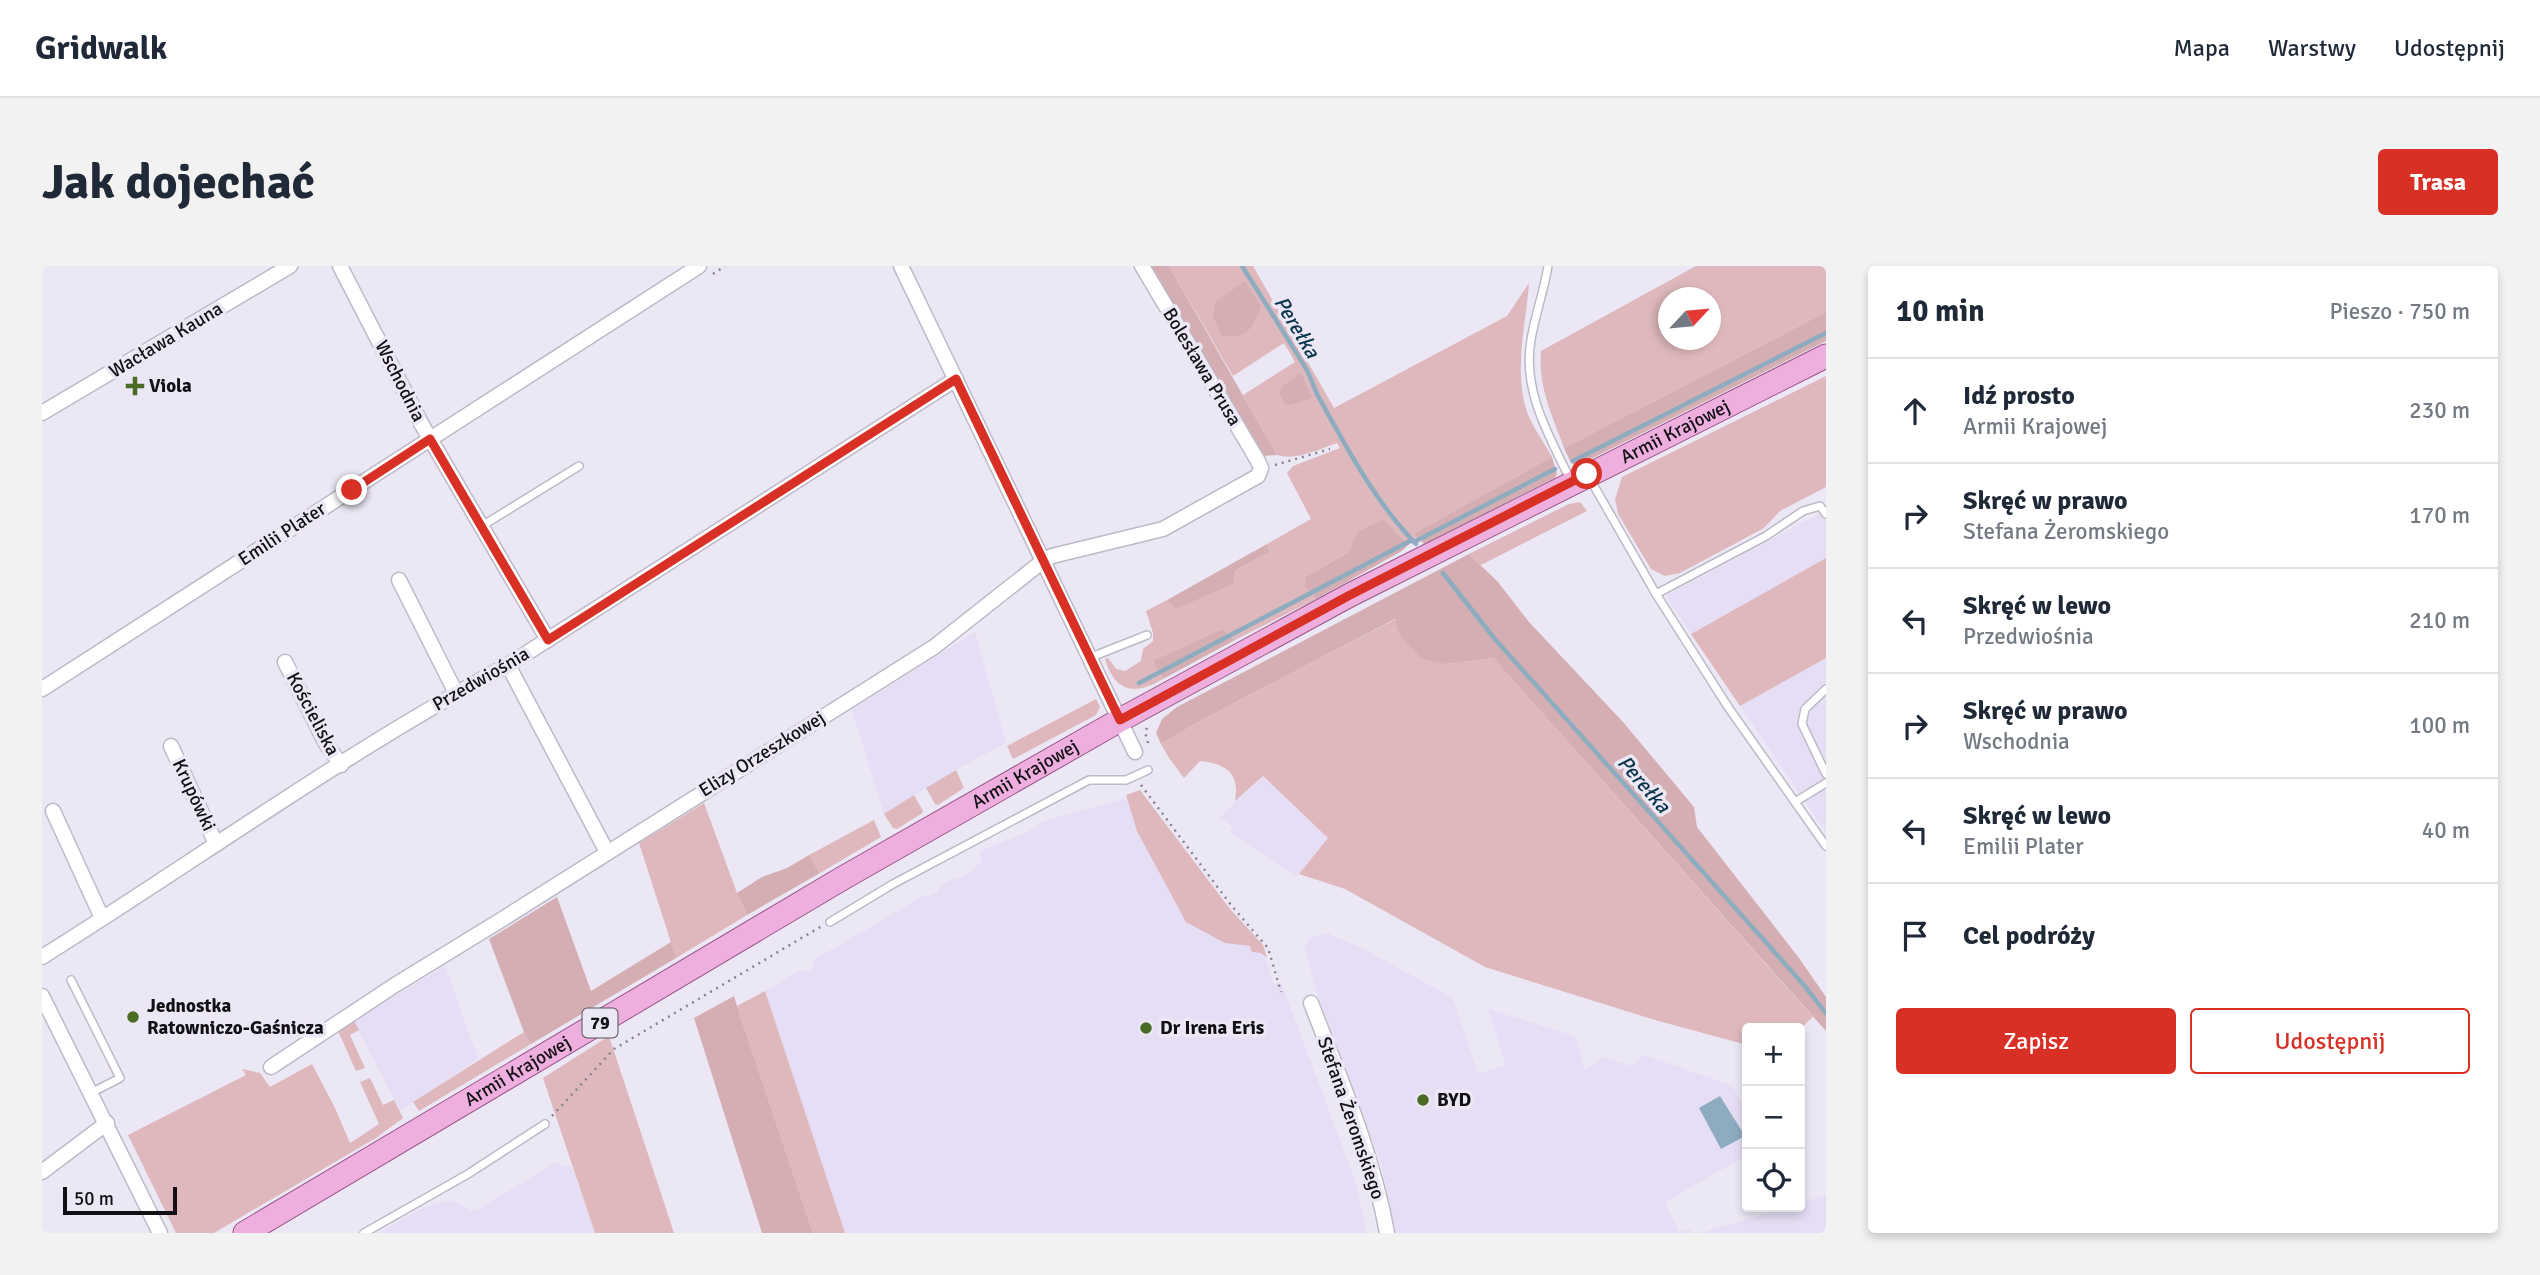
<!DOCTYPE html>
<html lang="pl">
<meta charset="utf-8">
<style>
body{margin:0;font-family:Signika,sans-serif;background:#f2f2f3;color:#1f2937}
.controls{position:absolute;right:21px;bottom:21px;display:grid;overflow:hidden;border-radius:7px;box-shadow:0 4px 10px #0003}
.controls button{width:63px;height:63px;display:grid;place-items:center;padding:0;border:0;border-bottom:2px solid #e0e1e3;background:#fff;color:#1f2937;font:35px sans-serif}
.compass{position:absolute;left:1616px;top:21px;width:63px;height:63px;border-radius:50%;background:#fff;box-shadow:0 4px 10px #0003;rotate:64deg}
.scale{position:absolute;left:21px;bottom:18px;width:114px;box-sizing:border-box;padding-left:7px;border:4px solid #121015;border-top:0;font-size:19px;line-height:24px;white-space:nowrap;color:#121015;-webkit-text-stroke:5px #ece7f5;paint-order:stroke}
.stop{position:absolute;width:21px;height:21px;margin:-16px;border:5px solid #d93025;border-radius:50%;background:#fff}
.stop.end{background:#d93025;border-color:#fff;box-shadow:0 2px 7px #0008}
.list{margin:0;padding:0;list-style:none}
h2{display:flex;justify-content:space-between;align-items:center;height:91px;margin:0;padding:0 28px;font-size:30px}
h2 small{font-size:23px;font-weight:400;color:#747a83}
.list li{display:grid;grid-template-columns:46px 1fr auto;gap:21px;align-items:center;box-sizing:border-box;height:105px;padding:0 28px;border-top:2px solid #e0e1e3}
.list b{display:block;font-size:26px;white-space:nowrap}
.list p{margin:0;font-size:23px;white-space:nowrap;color:#747a83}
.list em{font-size:23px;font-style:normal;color:#747a83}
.actions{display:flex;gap:14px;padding:21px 28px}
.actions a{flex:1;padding:16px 0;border:2px solid #d93025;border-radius:7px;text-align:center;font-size:24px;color:#d93025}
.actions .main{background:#d93025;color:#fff}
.icon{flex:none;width:38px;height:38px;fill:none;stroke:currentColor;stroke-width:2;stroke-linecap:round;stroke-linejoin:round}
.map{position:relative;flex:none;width:1784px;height:967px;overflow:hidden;border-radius:7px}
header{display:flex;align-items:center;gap:42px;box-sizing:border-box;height:98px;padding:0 35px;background:#fff;border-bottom:2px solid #e0e1e3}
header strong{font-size:33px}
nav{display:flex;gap:38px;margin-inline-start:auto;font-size:24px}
.intro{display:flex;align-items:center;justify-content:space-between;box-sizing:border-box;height:168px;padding:0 42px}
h1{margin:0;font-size:49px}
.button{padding:18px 32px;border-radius:7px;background:#d93025;color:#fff;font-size:24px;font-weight:700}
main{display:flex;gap:42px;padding:0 42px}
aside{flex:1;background:#fff;border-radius:7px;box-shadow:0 4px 10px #0003}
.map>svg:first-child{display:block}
</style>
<header>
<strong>Gridwalk</strong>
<nav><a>Mapa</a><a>Warstwy</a><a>Udostępnij</a></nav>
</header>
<div class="intro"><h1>Jak dojechać</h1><a class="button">Trasa</a></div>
<main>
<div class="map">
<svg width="1784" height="967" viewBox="0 0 1784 967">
<rect width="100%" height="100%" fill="#ece7f5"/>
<g fill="#e6def4">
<polygon points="1784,244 1784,292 1649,368 1624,330"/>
<polygon points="933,366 964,477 910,506 842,548 810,444"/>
<polygon points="1784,392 1784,566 1698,440"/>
<polygon points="1220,510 1286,572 1255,611 1188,566 1191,561 1178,551"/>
<polygon points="1085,532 1095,565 1183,677 1208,680 1222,688 1232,718 1239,716 1315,920 1324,967 803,967 723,725 757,705 770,704 772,694 883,629 885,631 897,625 896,621 913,612 916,613 929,605 940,595 937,586 987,565 1002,555"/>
<polygon points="1285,667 1318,681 1411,732 1436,808 1464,799 1446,743 1533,770 1543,804 1561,791 1590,800 1601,789 1690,819 1705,846 1705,889 1623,936 1637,966 1649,963 1650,967 1354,967 1338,894 1277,732 1262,682 1268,672"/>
<polygon points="403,700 436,793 358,845 312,755"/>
<polygon points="516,895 520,901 529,899 553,967 337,967 379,943 409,934 430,945 435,944"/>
<polygon points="1784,929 1784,967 1659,967 1746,941 1758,941 1758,937"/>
</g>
<g fill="#deb8bc" fill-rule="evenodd">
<path d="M1127,0H1211L1292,142L1465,50L1487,17C1484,58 1472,101 1484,143C1489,159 1502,176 1510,191L1373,268L1376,273L1366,279L1342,253L1316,271L1307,286L1263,311L1262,321L1274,333L1193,374L1180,363L1112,395L1121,413C1092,430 1073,426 1063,393L1066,392L1074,403L1083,405L1099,395L1101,383L1111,375V367L1104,345L1125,334L1135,343L1192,305L1228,286L1225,278L1269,253L1245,207L1251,200L1298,182L1295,177C1277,183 1254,195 1235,189L1201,129L1253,96L1242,77L1191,110Z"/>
<path d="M1654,0H1784V46L1522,182C1510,149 1496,121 1499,85ZM1626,32H1668V74H1626Z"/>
<polygon points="1784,110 1784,221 1738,245 1722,262 1638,307 1623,310 1609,303 1576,248 1573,233 1580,211"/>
<polygon points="1538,236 1545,245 1439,299 1427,288 1527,238"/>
<polygon points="1784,292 1784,392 1698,440 1649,368"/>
<path d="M1354,353L1404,398L1451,392L1771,751L1758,763L1705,762V779L1613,754L1443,701L1303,623L1257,608L1286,572L1221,510L1193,535C1198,507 1184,498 1158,495L1142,512L1127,492L1119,478L1160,454Z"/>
<polygon points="1054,433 1058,441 1054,449 971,493 965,480"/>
<polygon points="914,504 922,522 896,539 893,538 884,522"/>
<polygon points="1098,524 1188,643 1221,679 1225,692 1219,687 1210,686 1208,680 1183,677 1144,656 1095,565 1084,529"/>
<polygon points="872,529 881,545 879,548 855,563 851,562 842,548"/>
<polygon points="662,537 695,627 705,649 634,692 597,577"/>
<polygon points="832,554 839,571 778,607 767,589"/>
<polygon points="723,725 803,967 771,967 695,740"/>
<polygon points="312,755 317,764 308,769 323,802 314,805 296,765"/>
<polygon points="482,766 489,778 377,845 371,836"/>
<polygon points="567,770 632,967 553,967 501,812"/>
<polygon points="270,798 293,842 308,877 337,858 318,816 328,812 341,839 352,834 361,852 334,872 172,967 134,967 86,869 204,809 200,803 218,807 228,821"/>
</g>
<g fill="#d4aeb2">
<polygon points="1108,0 1127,0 1235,189 1221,190"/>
<path d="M1203,15L1219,40C1211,62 1205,74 1179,69L1171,50L1173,36Z"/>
<polygon points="1784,46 1784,75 1539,198 1533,199 1529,197 1522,182"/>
<polygon points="1259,107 1270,132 1248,139 1242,137 1237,126 1242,119"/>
<polygon points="1510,191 1515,208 1513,212 1382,278 1372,268"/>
<polygon points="1342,253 1366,279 1360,285 1274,333 1262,321 1263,311 1307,286 1316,266"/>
<polygon points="1225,278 1228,286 1192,305 1192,317 1134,343 1125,334"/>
<polygon points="1427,288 1456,316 1487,356 1581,456 1652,541 1655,561 1757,692 1784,731 1784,765 1451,392 1404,398 1380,393 1358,370 1353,353 1160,454 1119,478 1114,467 1120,453 1135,441"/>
<polygon points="1180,363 1193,374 1121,413 1111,395"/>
<polygon points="767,589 778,607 705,649 695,627 720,611 745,602"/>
<polygon points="515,631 549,725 629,676 634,692 489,778 482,766 447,673"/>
<polygon points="692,730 695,740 771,967 720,967 652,752"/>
</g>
<polygon fill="#8dacbf" points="1678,830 1703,870 1679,883 1657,842"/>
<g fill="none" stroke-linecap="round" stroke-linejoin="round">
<g stroke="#8dacbf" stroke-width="4.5">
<path d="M1200,0C1221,33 1242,67 1263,101C1269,110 1271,121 1276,130C1305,182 1333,236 1374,278"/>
<polyline points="1531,195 1784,67"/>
<polyline points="1372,276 1513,203"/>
<polyline points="1401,307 1452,372 1761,718 1784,747"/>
<polyline points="1097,417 1370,274"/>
</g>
<g stroke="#beb9c7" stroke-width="10">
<g id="lane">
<path d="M1506,0C1502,25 1493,49 1489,74C1480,124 1507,170 1528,213"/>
<polyline points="1548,213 1614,328 1686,441 1784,580"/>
<polyline points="440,260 537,200"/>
<polyline points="1614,328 1724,270 1761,245 1778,240 1784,248"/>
<polyline points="1047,392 1105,369"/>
<polyline points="1784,423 1763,443 1760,458 1784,508"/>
<polyline points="1753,536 1784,517"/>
<polyline points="788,656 851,618 1047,514 1084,514 1106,504"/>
<polyline points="29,714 78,812 49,827"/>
<polyline points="322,967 426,908 503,858"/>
</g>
</g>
<g stroke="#beb9c7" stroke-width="17">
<g id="street">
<polyline points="298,0 380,159 506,374"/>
<polyline points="859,0 1093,486"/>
<polyline points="0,147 248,0"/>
<polyline points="357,314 414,427"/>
<polyline points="243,396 283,476 299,499"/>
<polyline points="466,399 565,586"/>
<polyline points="0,423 657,0"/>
<polyline points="129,480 174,578"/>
<polyline points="11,545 60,652"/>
<path d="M0,691C155,594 304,486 466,399L914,113"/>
<polyline points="0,730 118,967"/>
<path d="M1269,737C1298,812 1331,888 1345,967"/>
<polyline points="229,801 353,719 459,654 892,381 1001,295 1010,290 1121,263 1216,210 1219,202 1216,195 1100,0"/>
<polyline points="0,906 65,857"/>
</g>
</g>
<g stroke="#995489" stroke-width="25">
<g id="primary">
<path id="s1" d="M203,967L801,612L1078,454L1308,329L1784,90"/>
</g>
</g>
<g stroke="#88848e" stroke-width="2.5" stroke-dasharray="2 5" stroke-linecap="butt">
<polyline points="671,8 683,0"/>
<polyline points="1233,199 1288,183"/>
<polyline points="1105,462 1103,466 1106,477"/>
<polyline points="1099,519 1189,639 1226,682 1239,726"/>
<polyline points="510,850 572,783 780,660"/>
</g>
<use href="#lane" stroke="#fff" stroke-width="7"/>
<use href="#street" stroke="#fff" stroke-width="14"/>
<use href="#primary" stroke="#eeafde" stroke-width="23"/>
</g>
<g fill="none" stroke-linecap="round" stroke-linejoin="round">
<polyline stroke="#d93025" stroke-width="9" points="310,224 388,173 506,374 914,113 1078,454 1308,329 1545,208"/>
</g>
<g fill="#4a6b23" stroke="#ece7f5" stroke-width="2.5">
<path d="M89.5 109.5h7v7h7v7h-7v7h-7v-7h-7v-7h7z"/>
<circle cx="91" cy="751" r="7"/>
<circle cx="1104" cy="762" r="7"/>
<circle cx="1381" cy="834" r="7"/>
</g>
<g text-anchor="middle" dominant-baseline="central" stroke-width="7" stroke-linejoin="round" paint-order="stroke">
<rect fill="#ece7f5" stroke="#535058" stroke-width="2" x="540.5" y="742.5" width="35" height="29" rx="5"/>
<g font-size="18" font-weight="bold" fill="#121015">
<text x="558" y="757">79</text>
</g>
<g font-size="19" fill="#121015" stroke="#ece7f5">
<text transform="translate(124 74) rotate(-31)">Wacława Kauna</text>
<text transform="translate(1160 101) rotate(59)">Bolesława Prusa</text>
<text transform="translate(358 115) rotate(63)">Wschodnia</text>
<text stroke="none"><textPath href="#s1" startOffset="1640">Armii Krajowej</textPath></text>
<text transform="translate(240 268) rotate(-33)">Emilii Plater</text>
<text transform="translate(439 413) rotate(-30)">Przedwiośnia</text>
<text transform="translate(271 448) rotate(62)">Kościeliska</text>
<text transform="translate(720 488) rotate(-32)">Elizy Orzeszkowej</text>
<text stroke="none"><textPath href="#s1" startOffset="905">Armii Krajowej</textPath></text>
<text transform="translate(152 529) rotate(65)">Krupówki</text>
<text stroke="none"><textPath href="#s1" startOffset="317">Armii Krajowej</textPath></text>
<text transform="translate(1309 852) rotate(71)">Stefana Żeromskiego</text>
</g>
<g font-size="19" font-weight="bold" fill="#121015" stroke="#ece7f5" text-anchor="start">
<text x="107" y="120">Viola</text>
<text x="105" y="740">Jednostka<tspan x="105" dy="22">Ratowniczo-Gaśnicza</tspan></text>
<text x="1118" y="762">Dr Irena Eris</text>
<text x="1395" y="834">BYD</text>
</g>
<g font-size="21" font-style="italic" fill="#083549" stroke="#ece7f5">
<text transform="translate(1255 61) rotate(59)">Perełka</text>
<text transform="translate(1602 518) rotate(49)">Perełka</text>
</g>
</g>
</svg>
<div class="controls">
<button>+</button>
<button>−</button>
<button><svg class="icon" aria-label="locate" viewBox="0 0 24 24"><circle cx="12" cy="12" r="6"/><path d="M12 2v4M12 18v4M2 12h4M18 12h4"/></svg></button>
</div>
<svg class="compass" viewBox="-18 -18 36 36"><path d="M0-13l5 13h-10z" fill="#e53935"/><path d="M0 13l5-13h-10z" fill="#747a83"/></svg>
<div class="scale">50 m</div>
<div class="stop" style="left:1545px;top:208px"></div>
<div class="stop end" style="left:310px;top:224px"></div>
</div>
<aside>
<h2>10 min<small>Pieszo · 750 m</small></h2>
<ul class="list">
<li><svg class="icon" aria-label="ahead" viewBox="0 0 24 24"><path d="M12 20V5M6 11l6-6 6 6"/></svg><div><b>Idź prosto</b><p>Armii Krajowej</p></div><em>230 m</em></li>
<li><svg class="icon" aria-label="right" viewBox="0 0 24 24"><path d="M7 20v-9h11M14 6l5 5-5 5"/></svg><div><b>Skręć w prawo</b><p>Stefana Żeromskiego</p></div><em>170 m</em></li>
<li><svg class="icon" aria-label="left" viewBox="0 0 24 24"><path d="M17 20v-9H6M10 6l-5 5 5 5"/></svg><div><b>Skręć w lewo</b><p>Przedwiośnia</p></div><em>210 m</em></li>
<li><svg class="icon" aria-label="right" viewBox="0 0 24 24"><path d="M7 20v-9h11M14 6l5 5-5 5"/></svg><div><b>Skręć w prawo</b><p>Wschodnia</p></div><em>100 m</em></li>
<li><svg class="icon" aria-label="left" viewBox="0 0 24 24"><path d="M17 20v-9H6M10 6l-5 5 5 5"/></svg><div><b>Skręć w lewo</b><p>Emilii Plater</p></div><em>40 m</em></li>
<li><svg class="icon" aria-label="arrive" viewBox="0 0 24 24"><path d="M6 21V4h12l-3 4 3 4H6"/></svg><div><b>Cel podróży</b></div></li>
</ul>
<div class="actions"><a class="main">Zapisz</a><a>Udostępnij</a></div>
</aside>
</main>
